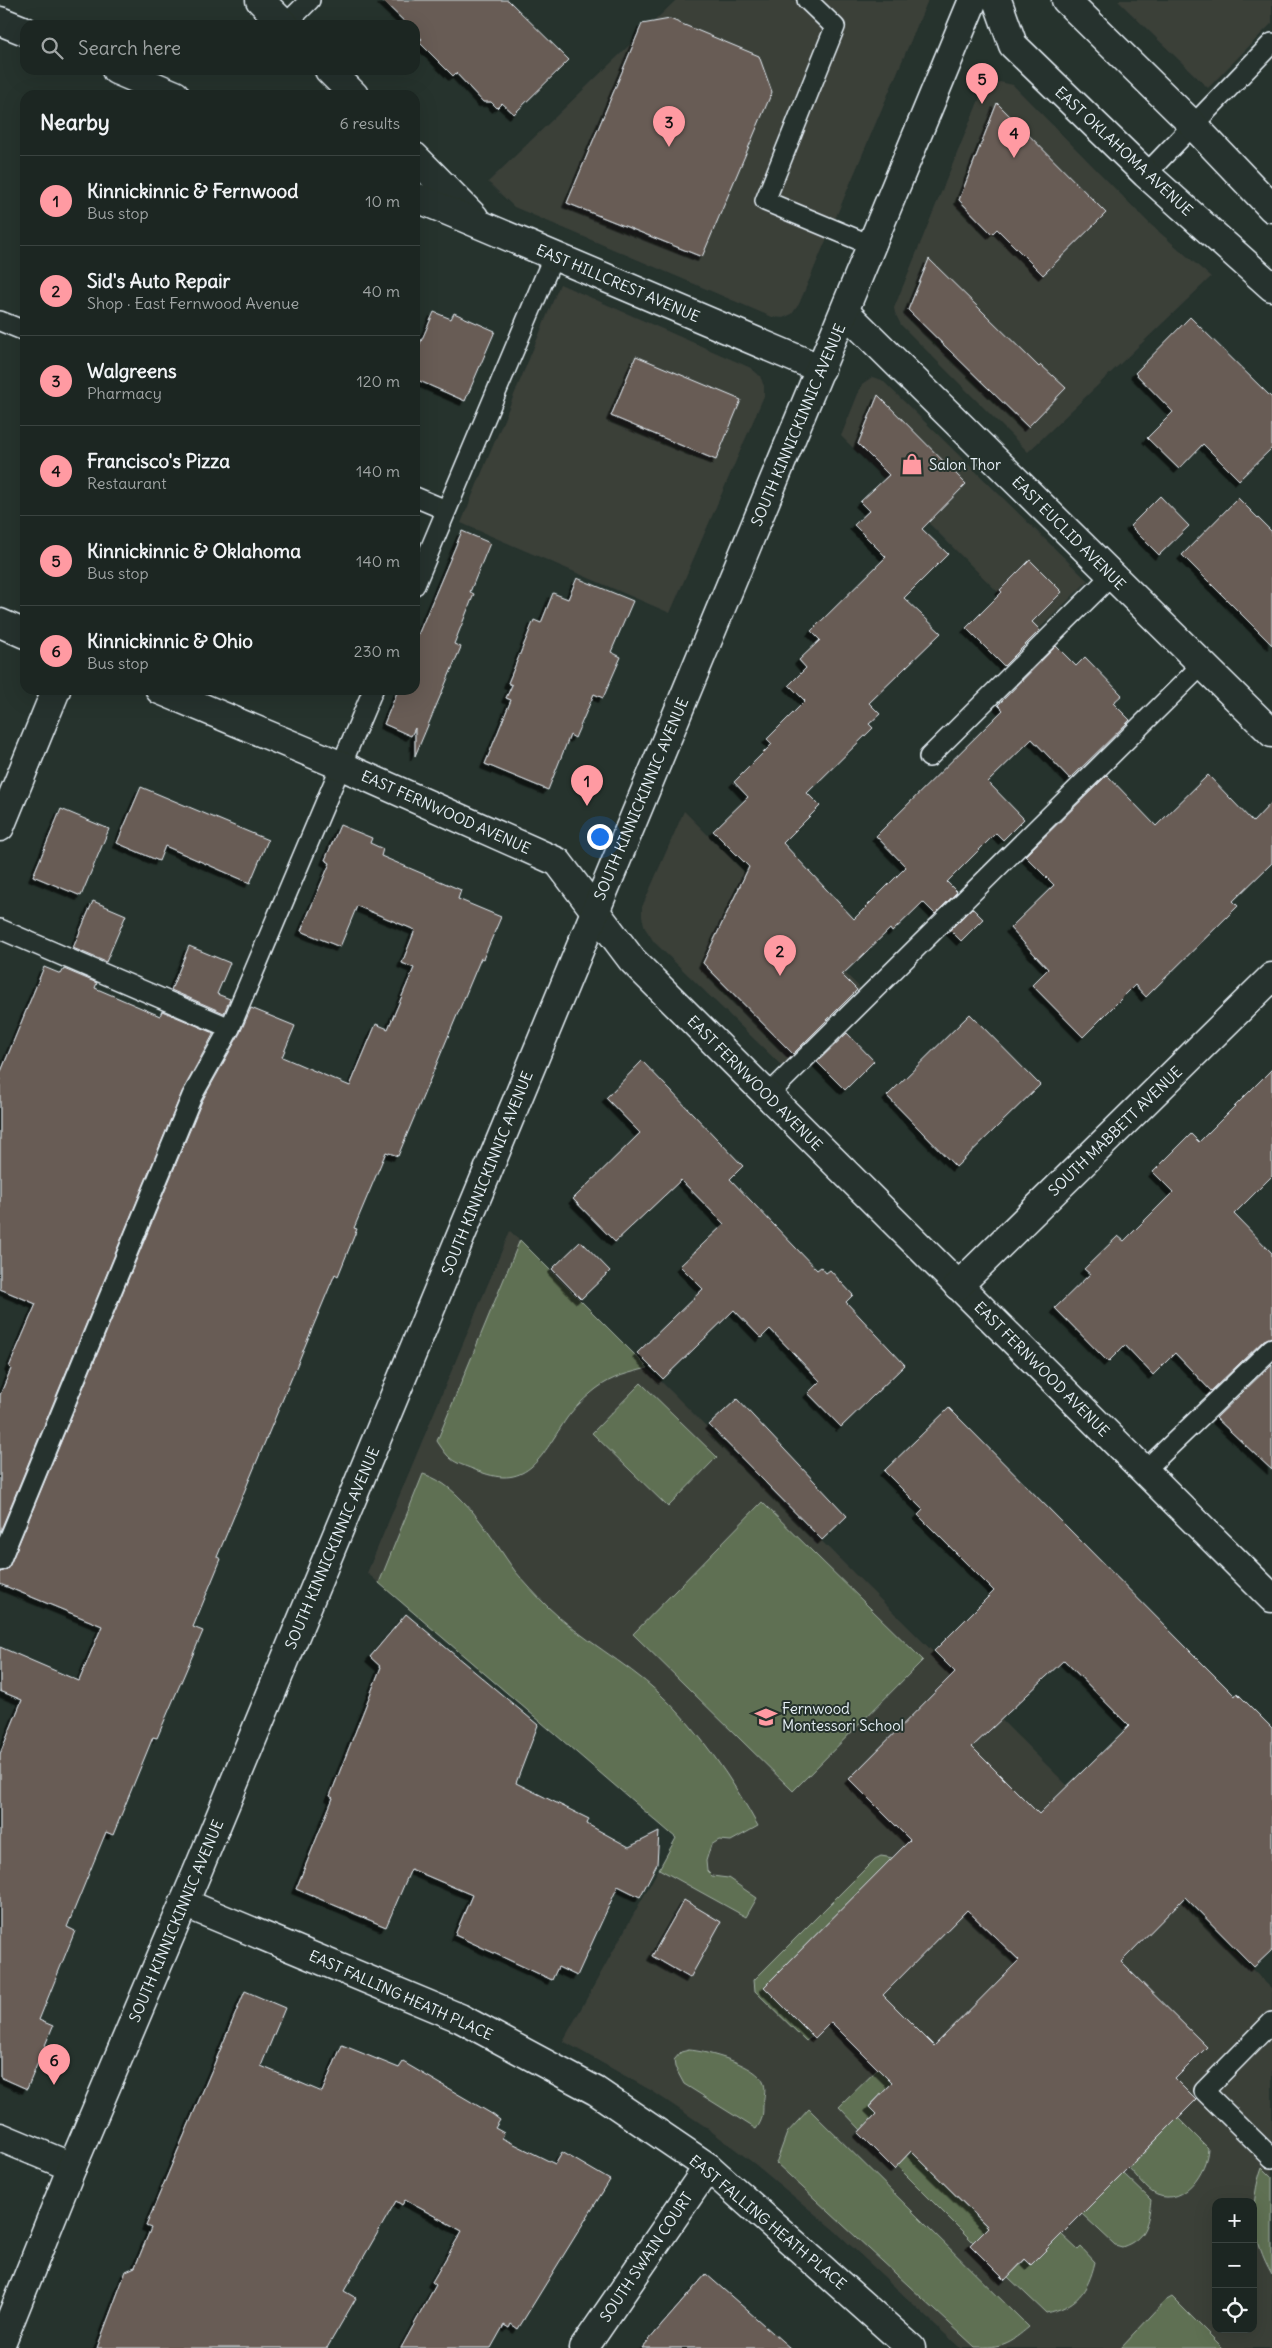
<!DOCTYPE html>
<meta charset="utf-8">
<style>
body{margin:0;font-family:Delius,sans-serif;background:#252e2a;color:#f1f3f6}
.controls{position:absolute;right:15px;bottom:15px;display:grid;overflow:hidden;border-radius:10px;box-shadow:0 5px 20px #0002}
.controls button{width:45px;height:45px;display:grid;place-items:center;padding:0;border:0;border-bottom:1px solid #3a4340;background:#1c2622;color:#f1f3f6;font:25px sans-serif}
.you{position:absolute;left:599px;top:836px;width:18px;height:18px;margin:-12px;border:4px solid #fff;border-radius:50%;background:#1a73e8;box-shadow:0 0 0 8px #1a73e833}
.badge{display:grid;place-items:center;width:32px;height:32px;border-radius:50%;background:#ff9aa2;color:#111;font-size:16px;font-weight:700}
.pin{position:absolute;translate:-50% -41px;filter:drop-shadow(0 1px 2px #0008)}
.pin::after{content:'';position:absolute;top:26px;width:18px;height:15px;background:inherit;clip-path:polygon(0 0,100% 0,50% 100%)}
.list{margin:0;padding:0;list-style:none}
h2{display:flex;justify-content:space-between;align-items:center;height:65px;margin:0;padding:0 20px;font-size:21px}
h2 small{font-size:16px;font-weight:400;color:#a0a5a5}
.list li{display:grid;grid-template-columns:32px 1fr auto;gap:15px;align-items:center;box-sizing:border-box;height:90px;padding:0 20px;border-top:1px solid #3a4340}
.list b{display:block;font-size:19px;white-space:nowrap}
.list p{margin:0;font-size:16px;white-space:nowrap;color:#a0a5a5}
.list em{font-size:16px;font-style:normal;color:#a0a5a5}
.icon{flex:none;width:28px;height:28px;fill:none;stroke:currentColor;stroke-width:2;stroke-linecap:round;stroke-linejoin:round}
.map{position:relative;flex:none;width:1272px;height:2348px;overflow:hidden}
.search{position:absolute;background:#1c2622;box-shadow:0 5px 20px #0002;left:20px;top:20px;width:400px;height:55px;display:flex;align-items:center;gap:12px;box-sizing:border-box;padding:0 18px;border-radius:15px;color:#a0a5a5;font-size:19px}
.panel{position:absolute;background:#1c2622;box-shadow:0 5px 20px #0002;left:20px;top:90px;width:400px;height:605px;border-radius:15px}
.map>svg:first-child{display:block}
</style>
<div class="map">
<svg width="1272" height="2348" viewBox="0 0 1272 2348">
<defs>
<filter id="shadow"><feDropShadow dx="-4.5" dy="4.5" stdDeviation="0" flood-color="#0009"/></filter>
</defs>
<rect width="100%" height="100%" fill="#26332d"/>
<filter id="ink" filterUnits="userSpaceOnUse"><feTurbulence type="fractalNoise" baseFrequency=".02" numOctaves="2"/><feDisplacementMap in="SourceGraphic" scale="10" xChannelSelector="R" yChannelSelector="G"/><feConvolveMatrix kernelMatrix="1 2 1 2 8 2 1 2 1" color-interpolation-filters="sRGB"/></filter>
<g filter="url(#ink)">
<g fill="#3a3f39" fill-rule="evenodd">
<polygon points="676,0 928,0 799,304 792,314 783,318 772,317 514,207 488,182"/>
<polygon points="1117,0 1272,0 1272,23 1208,88"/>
<polygon points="1000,82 1013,85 1150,224 1211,277 1028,452 901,325 895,313 894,308 980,97 989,85"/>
<polygon points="560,284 751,368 760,376 764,386 764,396 670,613 461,523"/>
<polygon points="872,377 882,380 1088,581 1037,631 841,436 862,384"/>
<polygon points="684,811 860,988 783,1067 654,942 645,928 642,917 642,907"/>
<path d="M510,1231L1272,1989V2348H960L834,2230L756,2165L703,2125L652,2091L563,2041L676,1838L367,1573ZM1216,2202H1253V2329H1216Z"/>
</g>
<g fill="#5e7052" stroke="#a3b0a5">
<path d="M520,1240L648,1368C629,1373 613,1376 596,1389C586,1397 574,1408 567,1418C542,1454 529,1492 478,1471C453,1461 452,1464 437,1441Z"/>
<polygon points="641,1383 717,1457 668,1507 592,1433"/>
<path d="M423,1474C462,1485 492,1539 515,1571C525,1583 537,1596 548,1607C582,1640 624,1661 659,1693C699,1730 732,1779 758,1826L731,1841L719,1840L711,1845L706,1861L707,1871L712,1876L728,1878L757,1898L746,1917L659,1869L676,1838L379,1583Z"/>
<polygon points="762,1502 923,1660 793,1791 633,1634"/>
<polygon points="881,1856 893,1858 764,1987 812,2036 806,2041 755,1991 754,1980 875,1859"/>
<path d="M689,2050C706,2051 759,2065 764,2084C766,2090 764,2098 763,2104C763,2114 763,2120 756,2129L684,2084L675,2067L674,2060L681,2052Z"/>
<polygon points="887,2060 901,2074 869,2106 877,2114 861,2130 839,2107"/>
<path d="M809,2109L1029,2327C1010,2343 1002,2348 975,2347L776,2163L787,2133Z"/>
<path d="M1178,2118L1208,2148C1207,2171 1184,2206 1157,2195C1147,2191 1137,2176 1129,2168Z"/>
<polygon points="911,2151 988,2227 973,2242 897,2166"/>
<path d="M1262,2167L1272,2177V2274C1252,2240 1249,2204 1262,2167Z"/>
<path d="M1123,2173L1151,2200C1148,2223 1146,2239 1122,2247L1115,2245L1082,2214Z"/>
<path d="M1061,2234L1078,2250L1081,2247L1095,2262C1088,2292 1076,2307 1046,2313L1008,2277L1025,2260L1031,2264Z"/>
<polygon points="1172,2297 1223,2348 1121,2348 1165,2301"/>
</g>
<g fill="#685c55" stroke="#e8f1f8" fill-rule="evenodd" filter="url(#shadow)">
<polygon points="382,0 508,0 569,60 514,114 502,103 497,108 491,102 483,102 456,73 453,76 419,42 422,39 415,32 415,25 408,25"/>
<polygon points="670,19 759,56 772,92 702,257 567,203 642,24"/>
<polygon points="997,103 1106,213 1043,275 997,229 992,234 959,200"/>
<polygon points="929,259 1039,367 1041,365 1066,388 1028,427 908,310"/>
<polygon points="434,312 451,319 454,313 495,331 465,401 415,379 415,355"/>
<polygon points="1190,317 1272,398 1272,448 1239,480 1203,444 1179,469 1147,438 1173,412 1135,373"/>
<polygon points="636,356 741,400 716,460 611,416"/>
<polygon points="878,395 966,484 922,529 948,554 904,598 941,633 869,703 880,714 869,724 873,728 807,793 820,806 783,843 854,919 906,867 876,836 1003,710 998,705 1056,646 1076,666 1085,657 1122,695 1113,703 1130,720 1070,779 1032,739 988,782 1024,819 1003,840 996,833 947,882 957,892 935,914 923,902 892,932 890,929 842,975 857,990 793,1054 703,963 749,867 713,831 748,797 734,782 772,744 767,739 805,701 789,685 806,668 799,660 820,640 811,631 886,557 854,525 869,511 860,502 889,475 858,444"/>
<polygon points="1160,496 1189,526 1159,555 1130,526"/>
<polygon points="1238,498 1272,532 1272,645 1182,555"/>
<polygon points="462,531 490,543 470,592 474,594 454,644 461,647 415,756 415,728 411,736 384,724 398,690 415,690 415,642"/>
<polygon points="1030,560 1062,592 1032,622 1040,630 1004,666 966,628 1002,592 1000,590"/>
<polygon points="577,578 633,601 611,652 621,657 603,698 594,694 575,738 570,735 548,790 485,764 511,700 506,698 512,685 508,683 534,620 541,623 553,593 568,599"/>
<polygon points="1107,775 1156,826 1208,775 1253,822 1272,802 1272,863 1233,901 1238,906 1146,997 1135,985 1083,1037 1032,985 1048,969 1010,928 1054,885 1025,856"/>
<polygon points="141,787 268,840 250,883 165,846 159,861 117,843"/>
<polygon points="61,809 109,829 81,896 33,876"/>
<polygon points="340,825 372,838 370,843 383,849 381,856 461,890 458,899 501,917 483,959 481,958 398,1156 386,1152 354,1228 357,1229 338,1276 335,1274 217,1557 221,1559 193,1627 203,1631 157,1738 153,1737 113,1835 106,1832 67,1927 75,1931 39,2020 53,2026 27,2089 0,2077 0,1754 22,1700 0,1691 0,1647 79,1681 102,1626 0,1584 0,1572 6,1570 10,1565 202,1101 240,1033 251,1008 295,1026 282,1057 350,1086 376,1024 388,1029 414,968 402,963 415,930 357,906 340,947 301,931 330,863 325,860"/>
<polygon points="93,901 126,915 106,962 73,948"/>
<polygon points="972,908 983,919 961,941 950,930"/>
<polygon points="189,946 230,963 217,994 230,999 224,1013 171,990"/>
<polygon points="44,967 61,974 64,969 97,983 95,988 160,1016 162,1011 214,1033 182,1092 0,1532 0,1395 11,1369 9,1367 36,1304 0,1289 0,1074"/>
<polygon points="970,1014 1040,1085 956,1167 887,1096"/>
<polygon points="847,1033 874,1061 845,1090 817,1062"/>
<polygon points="642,1061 743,1166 730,1179 817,1270 821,1267 826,1273 830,1270 853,1295 846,1302 905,1365 841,1427 808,1393 820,1381 770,1329 761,1338 734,1310 663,1379 637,1353 703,1289 680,1266 724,1224 681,1180 615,1242 573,1199 640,1133 606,1098"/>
<polygon points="1272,1069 1272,1176 1234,1214 1272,1253 1272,1337 1264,1340 1211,1391 1175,1353 1153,1375 1125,1345 1108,1362 1055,1308 1090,1274 1084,1269 1118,1236 1124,1241 1173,1192 1153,1172 1191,1134 1199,1142"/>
<polygon points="581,1241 610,1271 581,1299 552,1269"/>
<polygon points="1272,1364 1272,1470 1216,1418"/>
<polygon points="737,1399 847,1516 822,1540 709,1425"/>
<path d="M949,1408L1187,1648L1235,1696L1237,1693L1272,1728V1950L1254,1967L1185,1897L1121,1962L1207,2047L1175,2079L1196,2100L1031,2265L1025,2259L1005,2280L970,2245L988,2227L911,2151L894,2169L858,2133L876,2114L869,2107L892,2083L831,2022L815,2038L764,1987L910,1840L849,1779L955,1672L934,1651L994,1591L918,1515L923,1510L884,1471ZM1064,1660L1129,1726L1039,1814L972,1747ZM967,1910L1019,1960L934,2046L883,1995Z"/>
<polygon points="406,1614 538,1725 516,1783 589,1819 587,1824 629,1847 659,1832 657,1864 640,1897 618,1886 577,1976 558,1967 552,1980 455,1935 472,1895 411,1869 386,1927 296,1889 333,1798 330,1796 381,1667 370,1657"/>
<polygon points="684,1900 721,1922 690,1978 652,1956"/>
<polygon points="245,1991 285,2008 261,2066 322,2092 342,2045 399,2068 403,2062 492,2114 500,2120 495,2128 504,2133 502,2138 555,2164 562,2152 610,2180 518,2329 511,2324 509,2328 504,2325 491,2348 401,2348 436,2285 432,2282 462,2231 405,2200 402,2205 396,2201 344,2291 356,2298 327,2348 97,2348 126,2271 135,2267 151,2228 146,2226"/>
<polygon points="706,2274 790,2348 642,2348"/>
</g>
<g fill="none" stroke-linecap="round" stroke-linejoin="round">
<g stroke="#e8f1f8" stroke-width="22">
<g id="service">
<polyline points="807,0 835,27 765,201 873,246"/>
<polyline points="285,25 310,0"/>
<polyline points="1146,174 1272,43"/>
<polyline points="0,321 25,331"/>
<polyline points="415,497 446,510"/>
<polyline points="415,585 554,255"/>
<polyline points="929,757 1112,575"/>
<polyline points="0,929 230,1028"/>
<polyline points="767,1096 1203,664"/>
<polyline points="1144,1471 1272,1348"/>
<polyline points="0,1561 192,1096 230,1028 373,690"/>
<polyline points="1272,2022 1204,2091 1272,2158"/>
</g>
</g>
<g stroke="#e8f1f8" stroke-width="31">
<g id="minor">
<polyline points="260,0 285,25"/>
<polyline points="0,21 25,31"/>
<polyline points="116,70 175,95"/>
<polyline points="329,70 354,95"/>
<polyline points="415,157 474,217"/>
<polyline points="415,197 821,369"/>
<polyline points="845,312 1272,733"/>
<polyline points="0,623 25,634"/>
<polyline points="160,690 342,766 558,862 632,960 1272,1598"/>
<polyline points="0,827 56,690"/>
<polyline points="958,1286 1272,977"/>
<polyline points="184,1903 460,2018 596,2091 708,2167 911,2348"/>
<polyline points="0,2137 72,2167"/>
<polyline points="584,2348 708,2167"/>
</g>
</g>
<g stroke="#e8f1f8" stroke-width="31">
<g id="tertiary">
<polyline points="997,0 1013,45 1146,174 1272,287"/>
<polyline points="1066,0 1193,125 1272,208"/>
</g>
</g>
<g stroke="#e8f1f8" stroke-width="31">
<polyline id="secondary" points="0,2346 72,2167 198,1870 973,0"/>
</g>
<use href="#service" stroke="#26332d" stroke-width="19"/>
<use href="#minor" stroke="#26332d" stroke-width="28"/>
<use href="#tertiary" stroke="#26332d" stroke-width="28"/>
<use href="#secondary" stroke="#26332d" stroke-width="28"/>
</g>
</g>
<defs>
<g id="shop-bare" transform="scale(1.725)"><path d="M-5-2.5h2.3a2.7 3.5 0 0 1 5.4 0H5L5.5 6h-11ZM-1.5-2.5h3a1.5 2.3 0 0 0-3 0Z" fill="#ff9aa2" stroke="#26332d" stroke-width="2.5" paint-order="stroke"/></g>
<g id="school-bare" transform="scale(1.725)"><path d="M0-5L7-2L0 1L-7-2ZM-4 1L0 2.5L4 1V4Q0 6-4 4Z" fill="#ff9aa2" stroke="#26332d" stroke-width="2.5" paint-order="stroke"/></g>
</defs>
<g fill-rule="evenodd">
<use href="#shop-bare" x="912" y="464"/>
<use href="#school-bare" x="766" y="1717"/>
</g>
<g text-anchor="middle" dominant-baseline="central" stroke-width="4" stroke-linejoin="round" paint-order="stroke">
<g font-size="15" fill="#e8f1f8" stroke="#26332d">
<text transform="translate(1124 151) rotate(43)">EAST OKLAHOMA AVENUE</text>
<text transform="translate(618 283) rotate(23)">EAST HILLCREST AVENUE</text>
<text transform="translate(798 425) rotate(-67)">SOUTH KINNICKINNIC AVENUE</text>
<text transform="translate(1069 533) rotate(45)">EAST EUCLID AVENUE</text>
<text transform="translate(641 799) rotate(-67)">SOUTH KINNICKINNIC AVENUE</text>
<text transform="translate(446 812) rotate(24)">EAST FERNWOOD AVENUE</text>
<text transform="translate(755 1083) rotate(45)">EAST FERNWOOD AVENUE</text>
<text transform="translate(1115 1131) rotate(-44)">SOUTH MABBETT AVENUE</text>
<text transform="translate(487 1173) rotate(-68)">SOUTH KINNICKINNIC AVENUE</text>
<text transform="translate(1042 1369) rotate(45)">EAST FERNWOOD AVENUE</text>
<text transform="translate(332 1548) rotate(-67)">SOUTH KINNICKINNIC AVENUE</text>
<text transform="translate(176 1921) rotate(-67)">SOUTH KINNICKINNIC AVENUE</text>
<text transform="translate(401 1995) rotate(24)">EAST FALLING HEATH PLACE</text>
<text transform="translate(768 2222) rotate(40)">EAST FALLING HEATH PLACE</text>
<text transform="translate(646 2257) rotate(-56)">SOUTH SWAIN COURT</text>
</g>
<g font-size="15" fill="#e8f1f8" stroke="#26332d" text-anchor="start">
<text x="929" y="464">Salon Thor</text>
<text x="782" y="1708">Fernwood<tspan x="782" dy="17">Montessori School</tspan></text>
</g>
</g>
</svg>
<div class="controls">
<button>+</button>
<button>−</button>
<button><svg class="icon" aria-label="locate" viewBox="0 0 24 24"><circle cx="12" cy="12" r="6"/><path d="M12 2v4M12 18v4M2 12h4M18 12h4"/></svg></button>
</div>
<div class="you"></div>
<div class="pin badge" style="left:587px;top:806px">1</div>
<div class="pin badge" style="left:780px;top:976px">2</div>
<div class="pin badge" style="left:669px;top:147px">3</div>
<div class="pin badge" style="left:1014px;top:158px">4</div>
<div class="pin badge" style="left:982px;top:104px">5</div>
<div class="pin badge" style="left:54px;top:2085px">6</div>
<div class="search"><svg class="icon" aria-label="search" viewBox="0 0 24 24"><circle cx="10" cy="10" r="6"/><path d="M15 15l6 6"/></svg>Search here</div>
<section class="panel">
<h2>Nearby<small>6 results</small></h2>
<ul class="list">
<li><span class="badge">1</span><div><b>Kinnickinnic &amp; Fernwood</b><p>Bus stop</p></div><em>10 m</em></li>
<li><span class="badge">2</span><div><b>Sid's Auto Repair</b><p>Shop · East Fernwood Avenue</p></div><em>40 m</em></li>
<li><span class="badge">3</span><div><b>Walgreens</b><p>Pharmacy</p></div><em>120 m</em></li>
<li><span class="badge">4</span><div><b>Francisco's Pizza</b><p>Restaurant</p></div><em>140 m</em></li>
<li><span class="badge">5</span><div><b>Kinnickinnic &amp; Oklahoma</b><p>Bus stop</p></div><em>140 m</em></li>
<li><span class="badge">6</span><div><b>Kinnickinnic &amp; Ohio</b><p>Bus stop</p></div><em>230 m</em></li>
</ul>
</section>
</div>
